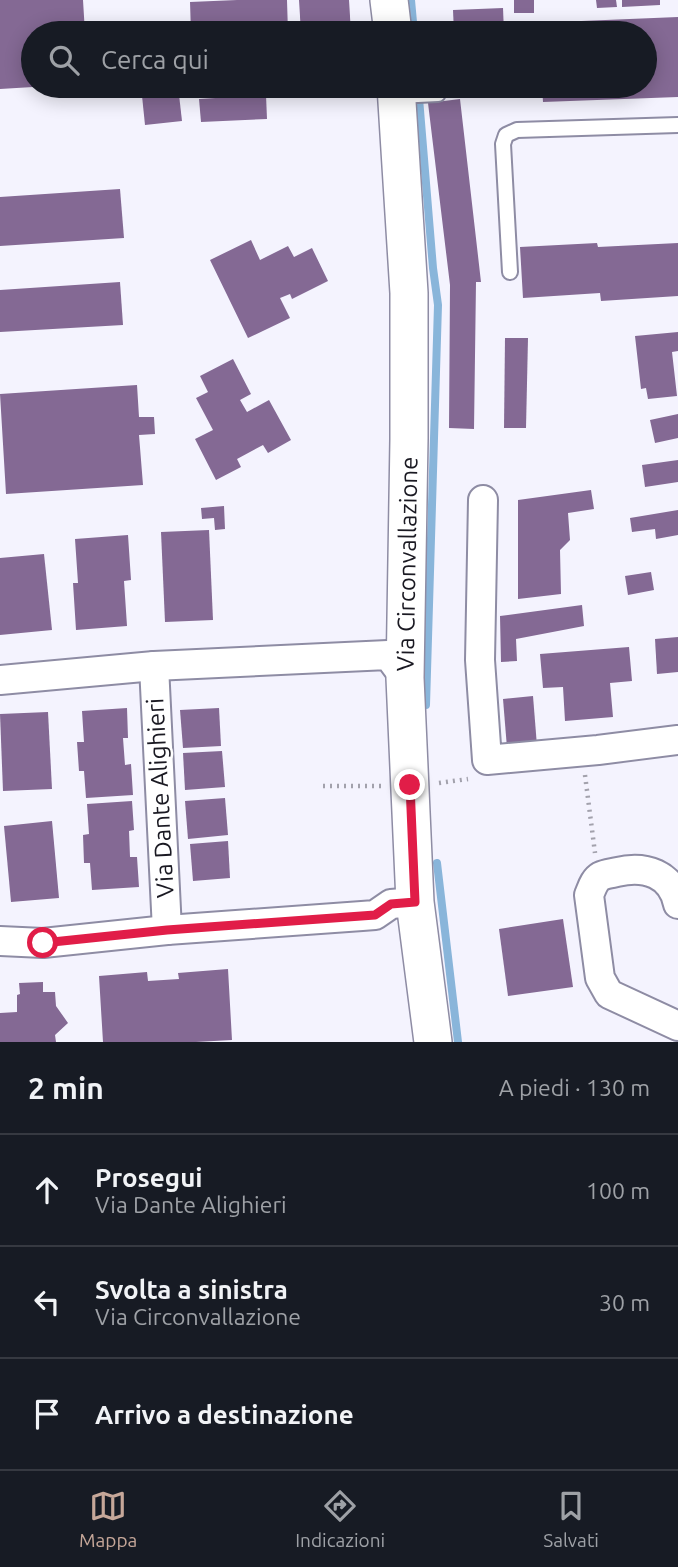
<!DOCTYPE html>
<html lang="it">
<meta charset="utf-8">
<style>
body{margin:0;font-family:Ubuntu,sans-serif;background:#20242c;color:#f1f3f6}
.stop{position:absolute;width:21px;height:21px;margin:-16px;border:5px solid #e11d48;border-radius:50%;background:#fff}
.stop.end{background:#e11d48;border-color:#fff;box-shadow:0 2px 7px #0008}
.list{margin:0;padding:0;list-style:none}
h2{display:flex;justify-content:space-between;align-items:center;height:91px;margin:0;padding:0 28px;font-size:30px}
h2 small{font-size:23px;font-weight:400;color:#9ea1a6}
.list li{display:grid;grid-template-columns:46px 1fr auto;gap:21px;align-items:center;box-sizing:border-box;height:112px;padding:0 28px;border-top:2px solid #363941}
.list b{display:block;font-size:26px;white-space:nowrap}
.list p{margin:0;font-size:23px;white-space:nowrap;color:#9ea1a6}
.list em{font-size:23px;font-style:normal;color:#9ea1a6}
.icon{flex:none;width:38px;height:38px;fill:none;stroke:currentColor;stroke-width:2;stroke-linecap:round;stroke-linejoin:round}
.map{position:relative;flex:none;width:678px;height:1042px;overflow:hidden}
.search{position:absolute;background:#171b24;box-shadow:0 4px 18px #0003;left:21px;right:21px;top:21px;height:77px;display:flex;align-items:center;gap:18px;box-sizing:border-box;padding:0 24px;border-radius:38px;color:#9ea1a6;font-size:26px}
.sheet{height:427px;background:#171b24}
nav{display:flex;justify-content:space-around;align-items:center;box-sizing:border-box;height:98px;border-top:2px solid #363941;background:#171b24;font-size:19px;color:#9ea1a6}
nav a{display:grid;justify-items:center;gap:4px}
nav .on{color:#c6a799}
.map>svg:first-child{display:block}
</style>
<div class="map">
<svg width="678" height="1042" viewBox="0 0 678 1042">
<rect width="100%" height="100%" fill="#f4f3fe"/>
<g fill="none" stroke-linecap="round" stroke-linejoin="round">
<g stroke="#89b5da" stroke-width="8">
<polyline points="411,0 414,33"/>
<polyline points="418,86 433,268 438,305 426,705"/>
<polyline points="437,863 458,1042"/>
</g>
</g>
<g fill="#846994">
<polygon points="0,0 83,0 85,33 33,33 33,87 0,89"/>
<polygon points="237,0 287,0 288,33 191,33 190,2"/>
<polygon points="299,0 349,0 351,33 301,33"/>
<rect x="514" y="0" width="20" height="13"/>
<polygon points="596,0 616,0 617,7 597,8"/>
<polygon points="622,0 660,0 660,5 622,7"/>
<polygon points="503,8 504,33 454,33 453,10"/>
<polygon points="678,17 678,97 543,102 542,86 645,86 645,33 558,33 557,22"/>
<polygon points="141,86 178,86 182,121 145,125"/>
<polygon points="266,95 267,119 201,122 199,99"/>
<polygon points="460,99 481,282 476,282 474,429 449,428 450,285 428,103"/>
<polygon points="120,189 124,238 0,246 0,197"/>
<polygon points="251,240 260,260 288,246 294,257 312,248 328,281 292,299 290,294 280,298 290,318 248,338 210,260"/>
<polygon points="597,243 598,247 678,243 678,296 601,301 600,293 523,298 520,247"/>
<polygon points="120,282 123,325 0,332 0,290"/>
<polygon points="678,332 678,351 672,352 677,396 648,399 646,388 641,389 635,336"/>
<polygon points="505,338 528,338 526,428 504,428"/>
<polygon points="233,359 251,394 240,400 247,412 269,400 291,440 268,453 263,445 237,459 241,467 216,480 195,439 213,430 196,398 208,392 200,376"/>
<polygon points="137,385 139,417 154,417 155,434 139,435 143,485 6,494 0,394"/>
<polygon points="678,414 678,438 655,443 650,420"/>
<polygon points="678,460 678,482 645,487 642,465"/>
<polygon points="591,490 594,509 568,513 570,540 560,550 561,594 518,599 518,500"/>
<polygon points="224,506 225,529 215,530 214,518 202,519 201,508"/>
<polygon points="678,510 678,535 656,539 655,529 632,532 630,518"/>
<polygon points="209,530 213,620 165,622 161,532"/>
<polygon points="128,535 131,580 124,581 127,626 76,630 73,583 78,583 75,539"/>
<polygon points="44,554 52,630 0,635 0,558"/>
<polygon points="651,572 654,590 628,595 625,576"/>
<polygon points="582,605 584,626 516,639 517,661 501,662 500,616"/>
<polygon points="678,637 678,672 657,674 655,639"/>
<polygon points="629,647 632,681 610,683 613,717 565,721 563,687 543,688 540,654"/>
<polygon points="533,696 537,746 507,748 503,699"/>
<polygon points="127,708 128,738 123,738 125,765 131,764 133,795 86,798 84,771 79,771 77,742 84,742 82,711"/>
<polygon points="219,708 221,746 183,748 180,710"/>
<polygon points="48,712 52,789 3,791 0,714"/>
<polygon points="222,751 225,787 185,790 183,753"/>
<polygon points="225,798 228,835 188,839 185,801"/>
<polygon points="132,801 134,830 129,831 130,857 137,857 139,887 92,890 90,863 84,863 83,835 89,834 87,804"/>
<polygon points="52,821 59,898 11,902 4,826"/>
<polygon points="228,841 230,878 193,881 190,844"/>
<polygon points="563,919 573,987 508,996 499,929"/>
<polygon points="228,969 232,1040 196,1042 103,1042 99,976 147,972 148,981 179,979 178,973"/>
<polygon points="43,982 43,992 55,992 56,1006 68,1023 55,1035 56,1042 0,1042 0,1013 17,1012 17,995 20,994 19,983"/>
</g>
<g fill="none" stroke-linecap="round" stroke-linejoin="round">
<g stroke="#8e8ca4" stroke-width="18">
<g id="service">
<polyline points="397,96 438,94"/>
<polyline points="510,272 503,144 506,135 517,130 678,125"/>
</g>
</g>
<g stroke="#8e8ca4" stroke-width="32">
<g id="minor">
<polyline points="483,500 480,660 487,760 598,750 678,740"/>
<polyline points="154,666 167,930"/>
<polyline points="0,680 154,666 388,655 405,678"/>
<path d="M678,904C672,874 645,865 617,872C613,873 605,874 601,876C594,880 592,888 589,895L600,978L609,994L678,1026"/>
<polyline points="0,941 43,943 167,930 362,916 375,915 391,904 415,902"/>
</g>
</g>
<g stroke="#8e8ca4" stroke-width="40">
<g id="tertiary">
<polyline points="389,0 393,33"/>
<polyline points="396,86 409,293 409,439 405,678 415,902 433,1042"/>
</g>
</g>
<g stroke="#a2a1ac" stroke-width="4.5" stroke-dasharray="2 5" stroke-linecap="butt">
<polyline points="585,775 595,853"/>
<polyline points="439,783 468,779"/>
<polyline points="323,786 381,786"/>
</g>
<use href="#service" stroke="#fff" stroke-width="14"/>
<use href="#minor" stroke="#fff" stroke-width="28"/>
<use href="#tertiary" stroke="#fff" stroke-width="37"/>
</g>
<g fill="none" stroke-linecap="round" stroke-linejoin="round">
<polyline stroke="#e11d48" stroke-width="9" points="43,943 167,930 375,915 391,904 415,902 410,785"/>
</g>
<g text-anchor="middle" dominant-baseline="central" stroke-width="5" stroke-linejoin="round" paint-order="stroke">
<g font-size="24" fill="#1a1922" stroke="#fff">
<text transform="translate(407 564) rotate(-89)">Via Circonvallazione</text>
<text transform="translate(160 798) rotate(-93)">Via Dante Alighieri</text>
</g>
</g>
</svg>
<div class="stop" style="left:43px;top:943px"></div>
<div class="stop end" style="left:410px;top:785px"></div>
<div class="search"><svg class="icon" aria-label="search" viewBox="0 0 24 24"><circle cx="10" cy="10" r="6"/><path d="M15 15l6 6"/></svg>Cerca qui</div>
</div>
<section class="sheet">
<h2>2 min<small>A piedi · 130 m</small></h2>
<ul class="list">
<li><svg class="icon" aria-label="ahead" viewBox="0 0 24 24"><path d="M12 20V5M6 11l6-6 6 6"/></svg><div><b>Prosegui</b><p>Via Dante Alighieri</p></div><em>100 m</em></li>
<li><svg class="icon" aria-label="left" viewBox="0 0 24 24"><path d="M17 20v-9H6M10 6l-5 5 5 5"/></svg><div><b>Svolta a sinistra</b><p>Via Circonvallazione</p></div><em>30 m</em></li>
<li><svg class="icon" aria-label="arrive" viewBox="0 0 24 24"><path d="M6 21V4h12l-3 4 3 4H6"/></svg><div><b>Arrivo a destinazione</b></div></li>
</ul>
</section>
<nav>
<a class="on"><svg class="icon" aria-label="map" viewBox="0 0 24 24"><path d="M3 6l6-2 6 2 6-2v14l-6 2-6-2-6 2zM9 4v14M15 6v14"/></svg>Mappa</a>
<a><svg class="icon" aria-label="directions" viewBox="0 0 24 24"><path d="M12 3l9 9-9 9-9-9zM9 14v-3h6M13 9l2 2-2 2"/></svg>Indicazioni</a>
<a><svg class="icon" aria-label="saved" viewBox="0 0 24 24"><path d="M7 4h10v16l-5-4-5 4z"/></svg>Salvati</a>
</nav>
